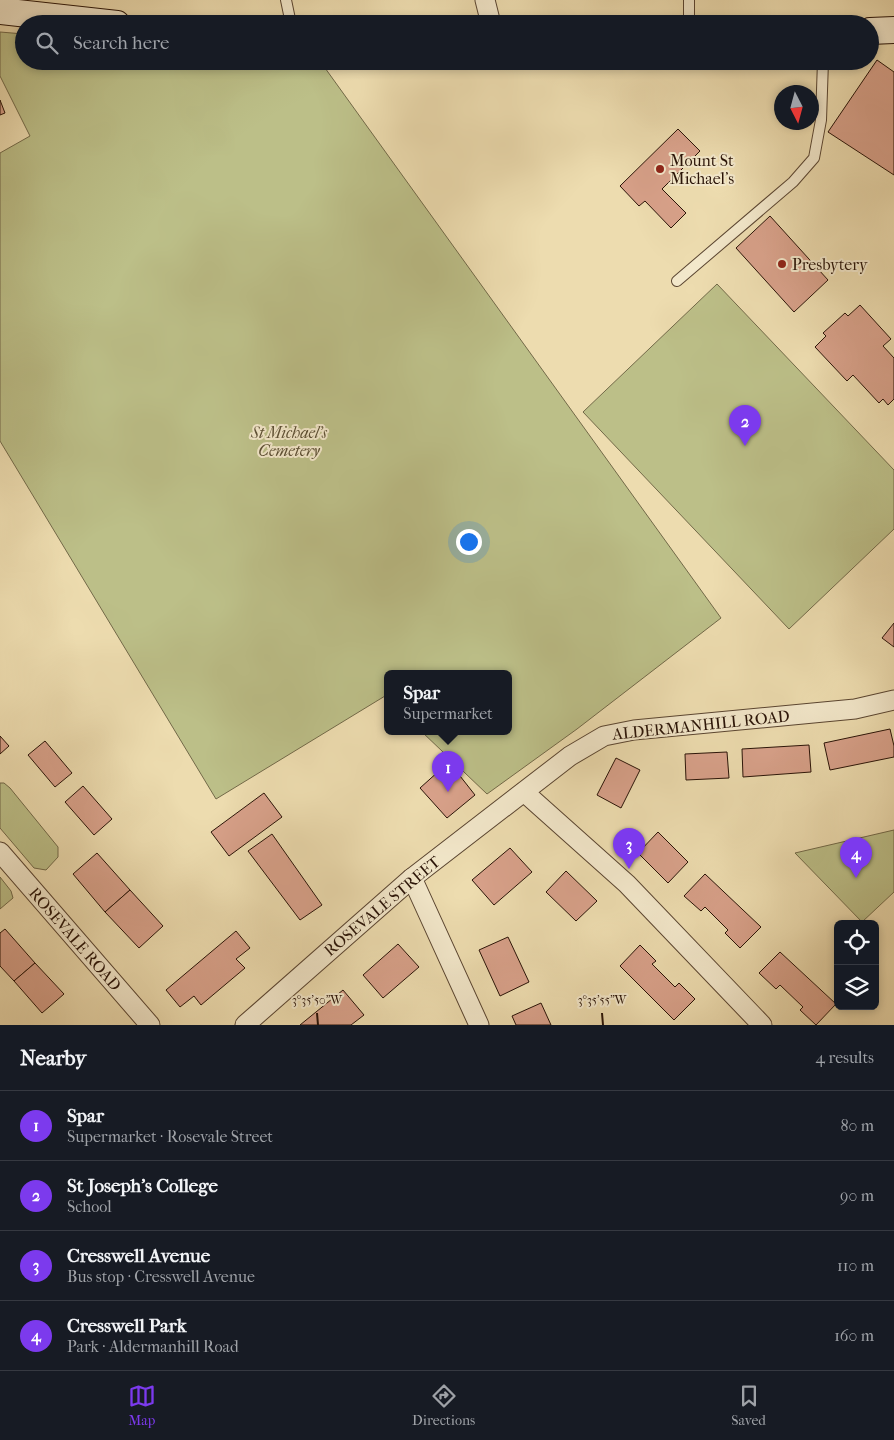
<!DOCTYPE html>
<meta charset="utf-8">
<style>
body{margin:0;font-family:"IM FELL French Canon",serif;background:#242831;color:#f1f3f6}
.controls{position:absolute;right:15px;bottom:15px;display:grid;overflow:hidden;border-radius:8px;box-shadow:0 2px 8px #0003}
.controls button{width:45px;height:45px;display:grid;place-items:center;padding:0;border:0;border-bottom:1px solid #363941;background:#171b24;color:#f1f3f6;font:25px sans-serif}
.compass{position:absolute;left:774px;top:85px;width:45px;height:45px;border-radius:50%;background:#171b24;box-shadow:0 2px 8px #0003;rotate:174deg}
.you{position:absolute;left:468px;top:541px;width:18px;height:18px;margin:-12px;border:4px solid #fff;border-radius:50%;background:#1a73e8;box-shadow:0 0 0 8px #1a73e833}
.badge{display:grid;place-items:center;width:32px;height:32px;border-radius:50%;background:#7c3aed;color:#fff;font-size:16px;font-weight:700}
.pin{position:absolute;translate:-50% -41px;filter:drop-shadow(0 1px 2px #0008)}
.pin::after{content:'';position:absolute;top:26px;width:18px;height:15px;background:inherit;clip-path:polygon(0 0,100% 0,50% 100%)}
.popup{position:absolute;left:384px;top:670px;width:128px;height:65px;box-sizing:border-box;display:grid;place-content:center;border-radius:8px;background:#171b24;filter:drop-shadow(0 1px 4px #0005);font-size:16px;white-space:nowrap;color:#9ea1a6}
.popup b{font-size:19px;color:#f1f3f6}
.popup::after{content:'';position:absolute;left:50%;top:100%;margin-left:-10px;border:10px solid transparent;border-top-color:#171b24}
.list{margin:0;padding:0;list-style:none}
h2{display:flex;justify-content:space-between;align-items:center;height:65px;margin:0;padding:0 20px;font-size:21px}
h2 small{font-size:16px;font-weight:400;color:#9ea1a6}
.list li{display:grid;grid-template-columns:32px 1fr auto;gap:15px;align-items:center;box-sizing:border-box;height:70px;padding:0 20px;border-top:1px solid #363941}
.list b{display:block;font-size:19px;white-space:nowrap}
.list p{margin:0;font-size:16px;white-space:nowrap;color:#9ea1a6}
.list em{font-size:16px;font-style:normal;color:#9ea1a6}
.icon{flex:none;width:28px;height:28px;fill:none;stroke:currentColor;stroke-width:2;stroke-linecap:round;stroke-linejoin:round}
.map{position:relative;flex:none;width:894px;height:1025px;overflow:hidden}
.search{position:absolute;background:#171b24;box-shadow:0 2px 8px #0003;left:15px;right:15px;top:15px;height:55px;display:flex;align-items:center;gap:12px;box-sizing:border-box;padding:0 18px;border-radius:28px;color:#9ea1a6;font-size:19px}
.sheet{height:345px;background:#171b24}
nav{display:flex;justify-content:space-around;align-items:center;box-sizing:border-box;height:70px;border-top:1px solid #363941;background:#171b24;font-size:14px;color:#9ea1a6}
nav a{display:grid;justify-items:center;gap:2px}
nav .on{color:#7c3aed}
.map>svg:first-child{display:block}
</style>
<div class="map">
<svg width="894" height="1025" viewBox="0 0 894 1025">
<rect width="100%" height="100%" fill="#eddcaf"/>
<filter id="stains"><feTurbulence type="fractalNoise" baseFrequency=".004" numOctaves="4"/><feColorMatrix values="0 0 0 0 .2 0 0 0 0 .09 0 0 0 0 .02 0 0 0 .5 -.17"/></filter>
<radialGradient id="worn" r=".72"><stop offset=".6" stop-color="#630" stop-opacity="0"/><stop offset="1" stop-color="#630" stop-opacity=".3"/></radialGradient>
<g fill="#bcbf88" stroke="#726948">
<polygon points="0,32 24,34 24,61 320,61 721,618 577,729 487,794 421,731 508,731 508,673 388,673 388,699 385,696 216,799 0,441 0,153 30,136 0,76"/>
<polygon points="717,284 894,470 894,529 789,629 583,412"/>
<polygon points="0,783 4,783 10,788 58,847 58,857 46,870 34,868 0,828"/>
<polygon points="894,830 894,892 862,922 795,853"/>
<polygon points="0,877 11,891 13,898 0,909"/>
</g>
<g fill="#d8a18a" stroke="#291307">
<polygon points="877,60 894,72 894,175 828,132"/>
<polygon points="0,100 5,113 0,115"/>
<polygon points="678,129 700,151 662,189 686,213 671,228 645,201 639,206 620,186"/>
<polygon points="770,216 828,280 794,312 736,248"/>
<polygon points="860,305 891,339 883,346 894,358 894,399 888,405 883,399 879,403 853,375 847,381 815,347 826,336 823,333 845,313 848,316"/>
<polygon points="894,623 894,647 882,638"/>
<polygon points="890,729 894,746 894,757 830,770 824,743"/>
<polygon points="0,736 9,746 0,754"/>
<polygon points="45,741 72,773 55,787 28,755"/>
<polygon points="809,745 811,772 743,777 742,749"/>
<polygon points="727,752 729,778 686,780 685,754"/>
<polygon points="616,758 640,770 621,808 597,795"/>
<polygon points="449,762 475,795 447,818 420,788"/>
<polygon points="83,786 112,819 94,835 65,802"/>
<polygon points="264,793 282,817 229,856 211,832"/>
<polygon points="658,832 688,862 668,883 638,853"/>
<polygon points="272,834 322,905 300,920 248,851"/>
<polygon points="510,848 532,872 494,905 472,880"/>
<polygon points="97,853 130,890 105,912 73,874"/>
<polygon points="566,871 597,901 576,921 546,892"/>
<polygon points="705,874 761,927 740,948 725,933 728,930 705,907 701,911 684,896"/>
<polygon points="130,890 163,926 139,948 105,912"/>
<polygon points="5,929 35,963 14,981 0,966 0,933"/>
<polygon points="236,931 250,948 236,959 245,968 201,1005 194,996 180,1007 166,990"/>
<polygon points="508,937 529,982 500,996 479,950"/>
<polygon points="398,944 419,967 383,998 363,975"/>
<polygon points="640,945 656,961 652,964 675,987 679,983 695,999 674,1020 620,966"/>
<polygon points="780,952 836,1004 816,1025 800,1010 803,1007 780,985 776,989 759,973"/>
<polygon points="35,963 64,994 42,1013 14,981"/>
<polygon points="343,990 364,1015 351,1025 300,1025"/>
<polygon points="541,1003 551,1025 516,1025 512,1016"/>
</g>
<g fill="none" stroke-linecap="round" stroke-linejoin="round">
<g stroke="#5a4531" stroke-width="12">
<g id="lane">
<polyline points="286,0 291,24"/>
<polyline points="689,0 689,24"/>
<polyline points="677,281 793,182 814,158 821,120 823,61"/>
</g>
</g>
<g stroke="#5a4531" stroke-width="21">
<g id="street">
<polyline points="485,0 491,24"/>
<polyline points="524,792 627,884 762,1025"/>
<polyline points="0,852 150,1025"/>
<polyline points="412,878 479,1025"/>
<polyline points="245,1025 412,878 570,756 604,736 634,730 855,709 894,700"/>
</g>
</g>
<g stroke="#291307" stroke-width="28">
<g id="secondary">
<polyline points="0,11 117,24"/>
<polyline points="870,31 894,30"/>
</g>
</g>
<use href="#lane" stroke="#f3e8cb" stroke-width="10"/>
<use href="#street" stroke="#f3e8cb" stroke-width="19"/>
<use href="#secondary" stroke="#f3e8cb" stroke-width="26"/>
</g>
<path fill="none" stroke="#291307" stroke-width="2" d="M317,1013L318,1025M602,1013L603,1025"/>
<g fill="#8f2418" stroke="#f3e8cb" stroke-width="2">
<circle cx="660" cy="169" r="5"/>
<circle cx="782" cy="264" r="5"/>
</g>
<g text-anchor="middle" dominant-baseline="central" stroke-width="4" stroke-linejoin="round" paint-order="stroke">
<g font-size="16" fill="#291307" stroke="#f3e8cb" text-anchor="start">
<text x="670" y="160">Mount St<tspan x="670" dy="18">Michael's</tspan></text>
<text x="792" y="264">Presbytery</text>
</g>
<g font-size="16" font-style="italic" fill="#5c4f34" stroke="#f3e8cb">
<text x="289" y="432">St Michael's<tspan x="289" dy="18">Cemetery</tspan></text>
</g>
<g font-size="16" fill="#291307" stroke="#f3e8cb">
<text transform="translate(701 725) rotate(-6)">ALDERMANHILL ROAD</text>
<text transform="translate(382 906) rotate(-40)">ROSEVALE STREET</text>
<text transform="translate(75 939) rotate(49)">ROSEVALE ROAD</text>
</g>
</g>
<g font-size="12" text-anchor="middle" fill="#291307" stroke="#f3e8cb" stroke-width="4" stroke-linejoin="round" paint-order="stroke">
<text x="317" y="1004">3°35'50"W</text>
<text x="602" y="1004">3°35'55"W</text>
</g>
<rect width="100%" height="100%" filter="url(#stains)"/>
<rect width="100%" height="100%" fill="url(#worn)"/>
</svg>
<div class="controls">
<button><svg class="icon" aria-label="locate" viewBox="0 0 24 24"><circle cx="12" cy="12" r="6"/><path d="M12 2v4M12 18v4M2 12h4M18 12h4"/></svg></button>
<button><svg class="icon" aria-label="layers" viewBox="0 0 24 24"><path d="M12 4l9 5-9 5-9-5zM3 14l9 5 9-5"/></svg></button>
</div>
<svg class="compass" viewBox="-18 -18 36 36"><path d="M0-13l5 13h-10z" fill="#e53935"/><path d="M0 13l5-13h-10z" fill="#9ea1a6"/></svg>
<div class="you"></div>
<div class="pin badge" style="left:448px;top:792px">1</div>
<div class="popup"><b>Spar</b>Supermarket</div>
<div class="pin badge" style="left:745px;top:446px">2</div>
<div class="pin badge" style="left:629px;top:869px">3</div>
<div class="pin badge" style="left:856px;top:878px">4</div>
<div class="search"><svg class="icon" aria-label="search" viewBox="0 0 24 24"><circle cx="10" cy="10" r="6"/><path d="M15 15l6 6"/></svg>Search here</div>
</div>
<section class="sheet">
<h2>Nearby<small>4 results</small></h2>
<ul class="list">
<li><span class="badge">1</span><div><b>Spar</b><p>Supermarket · Rosevale Street</p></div><em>80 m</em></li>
<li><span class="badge">2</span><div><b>St Joseph's College</b><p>School</p></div><em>90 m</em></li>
<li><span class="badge">3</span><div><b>Cresswell Avenue</b><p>Bus stop · Cresswell Avenue</p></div><em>110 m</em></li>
<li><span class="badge">4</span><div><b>Cresswell Park</b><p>Park · Aldermanhill Road</p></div><em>160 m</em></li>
</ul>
</section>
<nav>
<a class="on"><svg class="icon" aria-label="map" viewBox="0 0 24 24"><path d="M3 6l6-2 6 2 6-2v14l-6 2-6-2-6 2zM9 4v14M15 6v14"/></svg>Map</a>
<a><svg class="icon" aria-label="directions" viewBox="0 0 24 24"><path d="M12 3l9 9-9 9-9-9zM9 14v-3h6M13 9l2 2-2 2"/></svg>Directions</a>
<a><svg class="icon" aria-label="saved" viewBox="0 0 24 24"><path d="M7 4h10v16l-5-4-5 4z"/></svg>Saved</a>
</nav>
